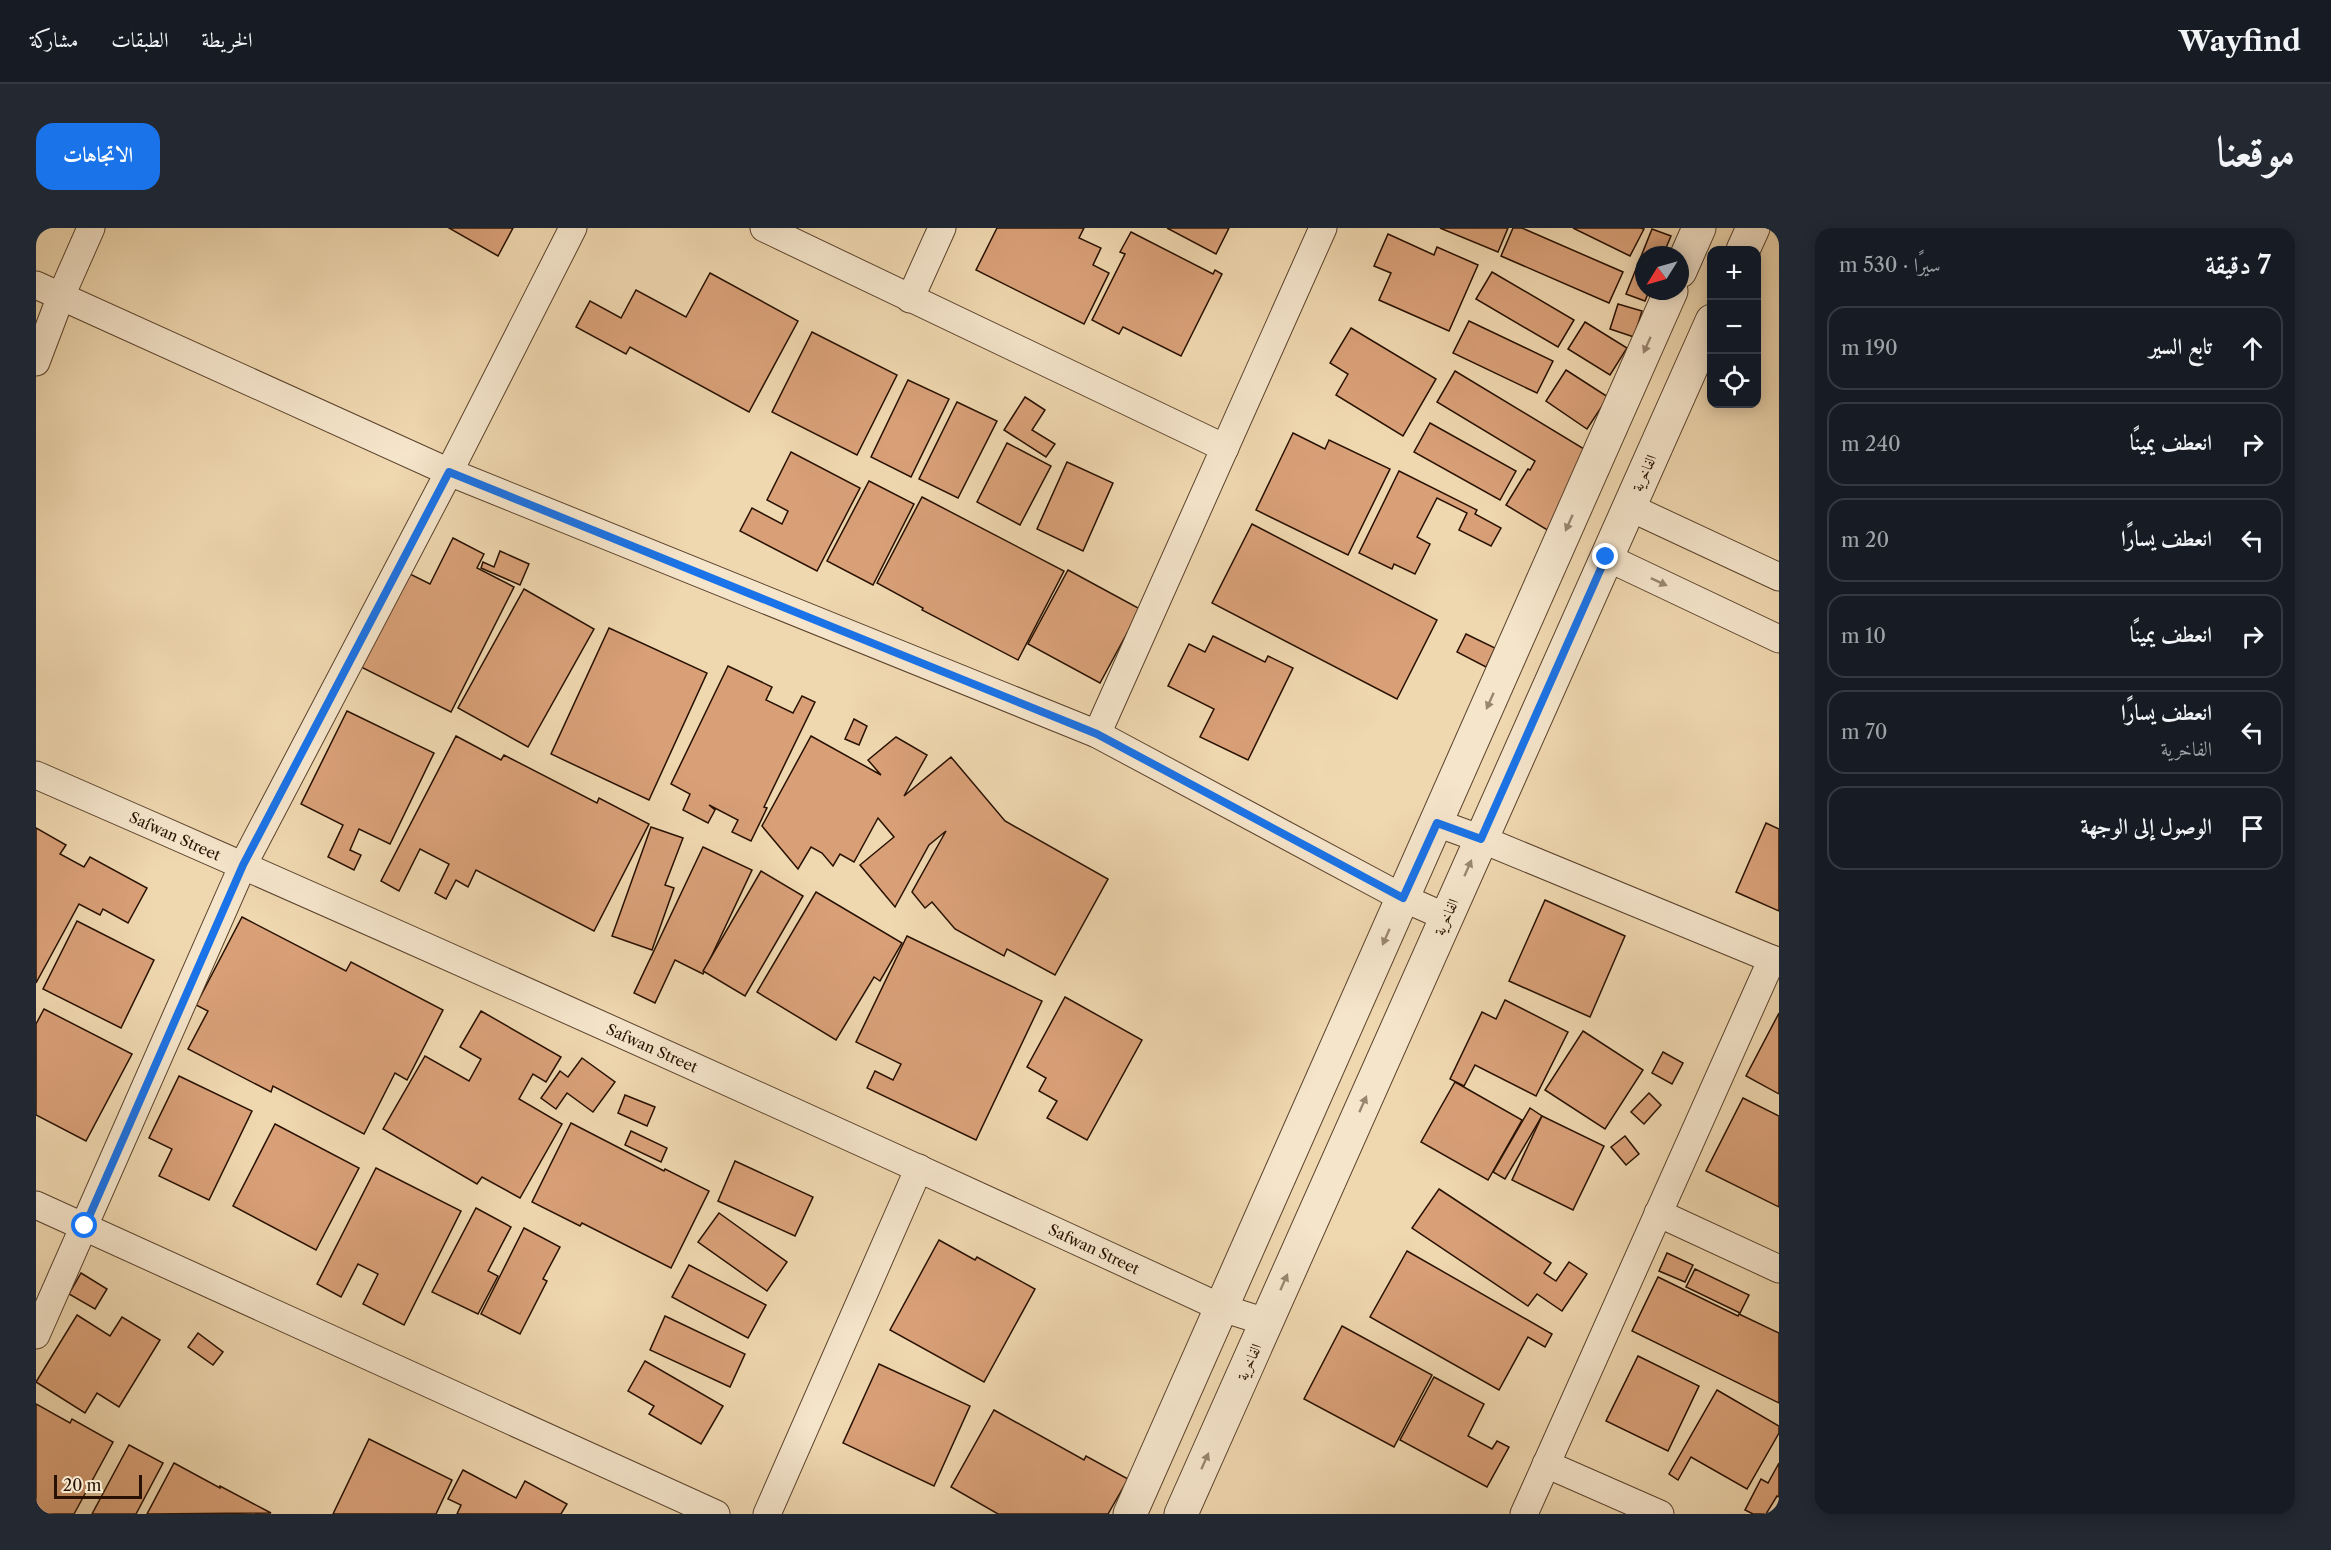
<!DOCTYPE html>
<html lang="ar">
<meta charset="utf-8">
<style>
body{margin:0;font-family:"Libre Caslon Text",Amiri,serif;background:#242831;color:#f1f3f6;direction:rtl}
.controls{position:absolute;right:18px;top:18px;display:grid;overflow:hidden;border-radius:12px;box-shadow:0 3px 15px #0003}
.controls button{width:54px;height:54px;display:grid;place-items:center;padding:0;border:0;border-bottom:2px solid #363941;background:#171b24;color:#f1f3f6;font:30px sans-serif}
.compass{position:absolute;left:1599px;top:18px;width:54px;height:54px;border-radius:50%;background:#171b24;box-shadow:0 3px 15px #0003;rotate:233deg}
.scale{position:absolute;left:18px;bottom:15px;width:88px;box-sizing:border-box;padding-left:6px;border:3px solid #281100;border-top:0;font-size:16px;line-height:21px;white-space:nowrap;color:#281100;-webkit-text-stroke:4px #f5e5cb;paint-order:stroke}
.stop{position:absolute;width:18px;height:18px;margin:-14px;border:4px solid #1a73e8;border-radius:50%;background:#fff}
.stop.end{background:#1a73e8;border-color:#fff;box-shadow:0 2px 6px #0008}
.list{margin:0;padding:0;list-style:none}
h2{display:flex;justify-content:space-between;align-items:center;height:78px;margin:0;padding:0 24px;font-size:26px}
h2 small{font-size:20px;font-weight:400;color:#9ea1a6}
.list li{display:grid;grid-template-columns:39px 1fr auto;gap:18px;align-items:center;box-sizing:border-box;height:84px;margin:0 12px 12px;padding:0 12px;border:2px solid #363941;border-radius:18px}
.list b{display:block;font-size:22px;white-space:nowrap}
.list p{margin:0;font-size:20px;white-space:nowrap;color:#9ea1a6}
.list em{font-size:20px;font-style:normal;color:#9ea1a6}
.icon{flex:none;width:33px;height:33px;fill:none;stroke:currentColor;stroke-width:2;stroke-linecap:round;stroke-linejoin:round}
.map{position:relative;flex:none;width:1743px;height:1286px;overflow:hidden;direction:ltr;border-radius:18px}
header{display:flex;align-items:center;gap:36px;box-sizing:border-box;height:84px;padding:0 30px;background:#171b24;border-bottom:2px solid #363941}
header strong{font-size:28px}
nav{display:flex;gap:33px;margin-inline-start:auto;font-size:21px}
.intro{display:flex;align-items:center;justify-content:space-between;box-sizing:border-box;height:144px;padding:0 36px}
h1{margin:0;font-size:42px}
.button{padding:15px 27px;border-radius:18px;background:#1a73e8;color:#fff;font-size:21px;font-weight:700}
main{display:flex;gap:36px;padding:0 36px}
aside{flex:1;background:#171b24;border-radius:18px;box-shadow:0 3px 15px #0003}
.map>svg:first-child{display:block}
</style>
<header>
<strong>Wayfind</strong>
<nav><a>الخريطة</a><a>الطبقات</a><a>مشاركة</a></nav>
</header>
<div class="intro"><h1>موقعنا</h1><a class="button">الاتجاهات</a></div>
<main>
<aside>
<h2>7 دقيقة<small>سيرًا · 530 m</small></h2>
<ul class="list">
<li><svg class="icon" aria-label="ahead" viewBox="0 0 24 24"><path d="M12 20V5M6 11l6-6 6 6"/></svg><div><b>تابع السير</b></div><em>190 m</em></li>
<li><svg class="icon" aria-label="right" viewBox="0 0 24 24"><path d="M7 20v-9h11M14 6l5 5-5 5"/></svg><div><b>انعطف يمينًا</b></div><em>240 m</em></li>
<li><svg class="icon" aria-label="left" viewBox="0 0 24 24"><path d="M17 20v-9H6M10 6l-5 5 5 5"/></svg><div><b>انعطف يسارًا</b></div><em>20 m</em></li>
<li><svg class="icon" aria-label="right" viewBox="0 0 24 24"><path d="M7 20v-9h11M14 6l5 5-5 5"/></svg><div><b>انعطف يمينًا</b></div><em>10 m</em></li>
<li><svg class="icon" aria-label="left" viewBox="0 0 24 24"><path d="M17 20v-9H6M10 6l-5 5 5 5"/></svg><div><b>انعطف يسارًا</b><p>الفاخرية</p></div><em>70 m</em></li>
<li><svg class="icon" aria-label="arrive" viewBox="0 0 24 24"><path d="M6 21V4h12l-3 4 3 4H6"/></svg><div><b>الوصول إلى الوجهة</b></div></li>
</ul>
</aside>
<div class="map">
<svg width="1743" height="1286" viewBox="0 0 1743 1286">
<rect width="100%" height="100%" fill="#efd7af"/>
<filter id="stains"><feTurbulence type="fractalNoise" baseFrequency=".00333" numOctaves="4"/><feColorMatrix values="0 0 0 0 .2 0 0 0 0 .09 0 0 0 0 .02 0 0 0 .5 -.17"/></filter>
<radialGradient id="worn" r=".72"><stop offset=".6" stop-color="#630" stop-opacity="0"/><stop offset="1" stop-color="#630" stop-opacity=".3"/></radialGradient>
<g fill="#d9a078" stroke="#281100" stroke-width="1.5">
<polygon points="413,0 477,0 462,28"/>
<polygon points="961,0 1048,0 1043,10 1065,20 1057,37 1073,45 1048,96 940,42"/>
<polygon points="1131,0 1193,0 1180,26"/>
<polygon points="1404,0 1472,0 1462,24"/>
<polygon points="1477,0 1486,0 1587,44 1573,75 1465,28"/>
<polygon points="1537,0 1605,0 1608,1 1594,28"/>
<polygon points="1616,1 1635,8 1627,27 1608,27 1608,63 1613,63 1609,73 1590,66"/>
<polygon points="1095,4 1177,46 1179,42 1186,46 1145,128 1087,99 1083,106 1056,92 1089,26 1084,24"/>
<polygon points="1352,6 1398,27 1401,19 1442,37 1413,103 1343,72 1355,45 1338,38"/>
<polygon points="1456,44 1538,92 1522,119 1440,71"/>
<polygon points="674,45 762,93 713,184 594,119 590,126 540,99 554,73 585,90 600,62 650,89"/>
<polygon points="1582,76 1606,83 1598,109 1574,101"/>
<polygon points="1433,93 1517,133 1501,165 1417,125"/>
<polygon points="1549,94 1591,120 1574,147 1532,121"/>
<polygon points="1315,100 1400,151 1367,208 1300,167 1312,146 1294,135"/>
<polygon points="776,104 861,147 821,227 736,184"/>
<polygon points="1530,142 1572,169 1551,201 1510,173"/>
<polygon points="1419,143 1558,227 1513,303 1470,277 1492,241 1494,242 1499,233 1401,174"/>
<polygon points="872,152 913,171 875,249 835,229"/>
<polygon points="989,169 1009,182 996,202 1019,216 1010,229 968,202"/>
<polygon points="921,174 961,193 922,270 883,251"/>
<polygon points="1394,195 1480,243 1464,272 1378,224"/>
<polygon points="1257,205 1289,221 1293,212 1354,241 1312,327 1220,282"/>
<polygon points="971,215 1015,238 984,297 941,274"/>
<polygon points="755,224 824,260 781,343 704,303 716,280 746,296 752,283 731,272"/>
<polygon points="1031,234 1077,255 1047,323 1001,301"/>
<polygon points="1363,243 1441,282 1439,286 1465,300 1455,318 1423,302 1431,285 1401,270 1381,309 1394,316 1379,346 1358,336 1356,341 1323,325"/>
<polygon points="833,253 878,276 837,357 791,333"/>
<polygon points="886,269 1028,343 982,432 886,382 887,380 841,355"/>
<polygon points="1216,296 1401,392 1361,471 1176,375"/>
<polygon points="417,310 448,326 441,340 478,359 415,484 321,437 368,343 394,356"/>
<polygon points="464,323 493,336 484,357 445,340 447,334 458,339"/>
<polygon points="1032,342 1104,381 1064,455 992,416"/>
<polygon points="488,361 558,401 492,519 422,480"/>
<polygon points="573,400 671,445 613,572 515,526"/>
<polygon points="1430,406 1459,420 1450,439 1421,424"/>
<polygon points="1177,408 1229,434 1232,428 1257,440 1212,532 1164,509 1178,481 1132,458 1153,416 1169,424"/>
<polygon points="692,438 736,459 730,472 757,485 766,468 779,474 728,579 731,580 715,613 696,604 702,592 673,577 679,582 672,595 647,582 654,566 635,556"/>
<polygon points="311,483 398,525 354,616 323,601 314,622 325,627 318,642 292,629 307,597 265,576"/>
<polygon points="818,491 831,498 823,517 809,511"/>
<polygon points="420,508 465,532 468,527 561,575 563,570 613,596 558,703 440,642 432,659 420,652 410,671 399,665 413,636 384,621 363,663 345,653"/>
<polygon points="775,508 845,547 832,532 860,509 891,527 868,568 915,529 969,593 1072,651 1019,747 971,721 968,728 919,701 896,674 889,680 876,664 910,603 893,617 859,679 824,637 858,609 842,590 818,634 804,626 797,638 786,625 775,619 762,641 726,598"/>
<polygon points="1730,595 1743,601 1743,683 1700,664"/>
<polygon points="615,599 647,610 629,657 638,660 616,722 576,708"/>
<polygon points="0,600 30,617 24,626 48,639 54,629 111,660 92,695 67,681 64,687 43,676 0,755"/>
<polygon points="667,619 716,642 667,746 639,732 619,775 598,765"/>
<polygon points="725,643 767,668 709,768 667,743"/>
<polygon points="780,664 866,715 844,753 838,749 800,812 721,764"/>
<polygon points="1509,672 1589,708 1554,789 1473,753"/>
<polygon points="206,689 310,743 315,734 407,782 371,852 359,845 328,906 237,858 235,864 152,821 172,783 160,777"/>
<polygon points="41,693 118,732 85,800 7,761"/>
<polygon points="871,708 1006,773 940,912 831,860 839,843 857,852 865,836 820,814"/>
<polygon points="1029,769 1106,812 1051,912 1011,890 1021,873 1003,863 1010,850 991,839"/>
<polygon points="1469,772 1532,804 1500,868 1439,837 1428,858 1414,851 1446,784 1460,791"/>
<polygon points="8,781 96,826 50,913 0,887 0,796"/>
<polygon points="445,783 525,829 510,854 497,846 483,871 526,896 484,970 446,949 441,956 347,901 389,828 433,853 445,831 424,819"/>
<polygon points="1743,785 1743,866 1710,848"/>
<polygon points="1547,803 1607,842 1569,901 1509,862"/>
<polygon points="1627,824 1647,835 1636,856 1616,845"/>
<polygon points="546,830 579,854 557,884 531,865 520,881 505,870 524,843 532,849"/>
<polygon points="143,848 216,883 173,972 123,948 136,921 113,910"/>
<polygon points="1419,854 1486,892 1452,952 1385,914"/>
<polygon points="1613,865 1625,877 1608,896 1595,884"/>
<polygon points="589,867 619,879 611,898 582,885"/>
<polygon points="1707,870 1743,888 1743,979 1670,943"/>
<polygon points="1494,880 1506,888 1469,951 1457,944"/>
<polygon points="1506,888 1568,918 1537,982 1476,952"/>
<polygon points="535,895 628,943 629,941 673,963 635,1040 546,995 544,998 496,974"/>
<polygon points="239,896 323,940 280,1022 197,978"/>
<polygon points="595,903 631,920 625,934 589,917"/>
<polygon points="1589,908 1603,926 1590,937 1575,919"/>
<polygon points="699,933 777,969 759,1008 682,973"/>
<polygon points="340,940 425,983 368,1097 327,1076 342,1046 322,1036 305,1069 281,1056"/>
<polygon points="1403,961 1515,1035 1508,1045 1520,1053 1533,1034 1551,1046 1526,1083 1501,1066 1492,1078 1376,1000"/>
<polygon points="440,980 475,999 452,1043 462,1048 442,1086 396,1064"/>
<polygon points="683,985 751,1034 731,1063 662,1014"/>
<polygon points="488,1000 524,1019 507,1051 511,1053 484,1106 445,1086"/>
<polygon points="903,1012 939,1032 941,1029 999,1061 948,1154 854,1102"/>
<polygon points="1371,1023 1516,1106 1509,1119 1492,1109 1463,1162 1334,1089"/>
<polygon points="1631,1025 1657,1037 1649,1054 1623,1043"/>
<polygon points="653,1037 730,1077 712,1110 636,1069"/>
<polygon points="1659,1041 1713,1067 1704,1085 1650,1059"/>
<polygon points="45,1045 71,1061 59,1081 33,1066"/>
<polygon points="1622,1049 1702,1088 1703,1086 1743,1105 1743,1175 1596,1103"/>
<polygon points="41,1087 74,1108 86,1089 124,1112 83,1179 61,1165 49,1185 0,1154"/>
<polygon points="629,1088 709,1126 694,1159 614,1122"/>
<polygon points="1306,1098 1396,1147 1358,1219 1268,1171"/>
<polygon points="162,1105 187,1124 177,1137 152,1119"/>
<polygon points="1602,1128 1663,1158 1632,1223 1570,1193"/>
<polygon points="609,1133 687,1178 665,1216 613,1186 618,1178 592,1163"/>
<polygon points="843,1136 934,1178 898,1258 807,1215"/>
<polygon points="1398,1149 1448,1176 1432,1208 1456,1221 1461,1213 1473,1219 1451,1259 1364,1212"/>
<polygon points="1681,1162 1743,1198 1743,1205 1711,1261 1655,1229 1642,1252 1633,1246"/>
<polygon points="0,1176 34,1195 36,1191 77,1214 38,1286 9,1286 0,1281"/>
<polygon points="958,1182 1048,1232 1050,1228 1092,1251 1072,1286 962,1286 915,1259"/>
<polygon points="333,1211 416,1252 400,1286 297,1286"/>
<polygon points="93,1217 127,1235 100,1286 56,1286"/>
<polygon points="138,1235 184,1260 184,1258 235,1285 111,1286"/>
<polygon points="1743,1235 1743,1269 1741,1268 1730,1286 1717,1286 1709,1282 1725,1251 1732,1255"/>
<polygon points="427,1242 480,1270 489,1253 531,1276 525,1286 421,1286 425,1277 412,1271"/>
</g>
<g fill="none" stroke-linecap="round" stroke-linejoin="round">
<g stroke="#5a422c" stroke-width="29">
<g id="minor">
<polyline points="728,0 1189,220"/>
<polyline points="0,57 413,244 1061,506 1367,670 1410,689"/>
<polyline points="874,71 906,0"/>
<polyline points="0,134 25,68 55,0"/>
<polyline points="1593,279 1743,349"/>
<polyline points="1570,329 1743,411"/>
<polyline points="1061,506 1287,0"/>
<path d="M0,547C397,720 793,898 1186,1080L1230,1094"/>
<polyline points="1401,595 1445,611 1743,734"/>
<polyline points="0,977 680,1286"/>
<polyline points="1622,985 1743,1041"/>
<polyline points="0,1107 207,637 413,244 537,0"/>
<polyline points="1510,1236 1624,1286"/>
<polyline points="731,1286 883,940"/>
<polyline points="1488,1286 1736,731"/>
</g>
</g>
<g stroke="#5a422c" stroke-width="35">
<g id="tertiary">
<polyline points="1707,22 1717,0"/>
<polyline points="1644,43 1663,0"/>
<polyline points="1094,1286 1635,63"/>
<polyline points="1145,1286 1676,93"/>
</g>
</g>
<use href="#minor" stroke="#f5e5cb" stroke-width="27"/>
<use href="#tertiary" stroke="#f5e5cb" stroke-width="33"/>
</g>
<defs><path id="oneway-solid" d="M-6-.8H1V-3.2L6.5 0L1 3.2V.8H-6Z" transform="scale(1.5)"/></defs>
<g fill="#998670">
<use href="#oneway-solid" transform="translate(1611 117) rotate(114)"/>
<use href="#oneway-solid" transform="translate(1533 295) rotate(114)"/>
<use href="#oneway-solid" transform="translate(1623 354) rotate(25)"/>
<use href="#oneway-solid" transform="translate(1454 473) rotate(114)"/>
<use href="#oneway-solid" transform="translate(1432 640) rotate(-66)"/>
<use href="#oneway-solid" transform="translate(1350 709) rotate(114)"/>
<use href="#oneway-solid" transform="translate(1327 876) rotate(-66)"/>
<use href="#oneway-solid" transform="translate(1248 1054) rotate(-66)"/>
<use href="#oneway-solid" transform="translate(1169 1233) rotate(-66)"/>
</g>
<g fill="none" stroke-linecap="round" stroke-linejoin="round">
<polyline stroke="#1a73e8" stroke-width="8" points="49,998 207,637 413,244 1061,506 1367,670 1401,595 1445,611 1570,329"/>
</g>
<g text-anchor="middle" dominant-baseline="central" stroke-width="5" stroke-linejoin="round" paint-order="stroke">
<g font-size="15" fill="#281100" stroke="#f5e5cb">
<text transform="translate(1608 245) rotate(-66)">الفاخرية</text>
<text transform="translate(139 608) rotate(24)">Safwan Street</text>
<text transform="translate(1410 689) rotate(-66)">الفاخرية</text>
<text transform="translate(616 820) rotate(24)">Safwan Street</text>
<text transform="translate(1058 1021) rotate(25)">Safwan Street</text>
<text transform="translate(1213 1134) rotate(-66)">الفاخرية</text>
</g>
</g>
<rect width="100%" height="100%" filter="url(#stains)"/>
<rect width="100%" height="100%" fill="url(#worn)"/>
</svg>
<div class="controls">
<button>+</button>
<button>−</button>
<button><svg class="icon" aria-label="locate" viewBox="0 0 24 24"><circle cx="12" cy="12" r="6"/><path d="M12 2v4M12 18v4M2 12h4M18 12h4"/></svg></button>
</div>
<svg class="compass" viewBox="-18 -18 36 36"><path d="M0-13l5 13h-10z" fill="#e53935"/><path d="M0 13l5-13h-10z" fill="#9ea1a6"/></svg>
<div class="scale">20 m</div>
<div class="stop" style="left:49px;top:998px"></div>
<div class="stop end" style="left:1570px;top:329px"></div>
</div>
</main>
